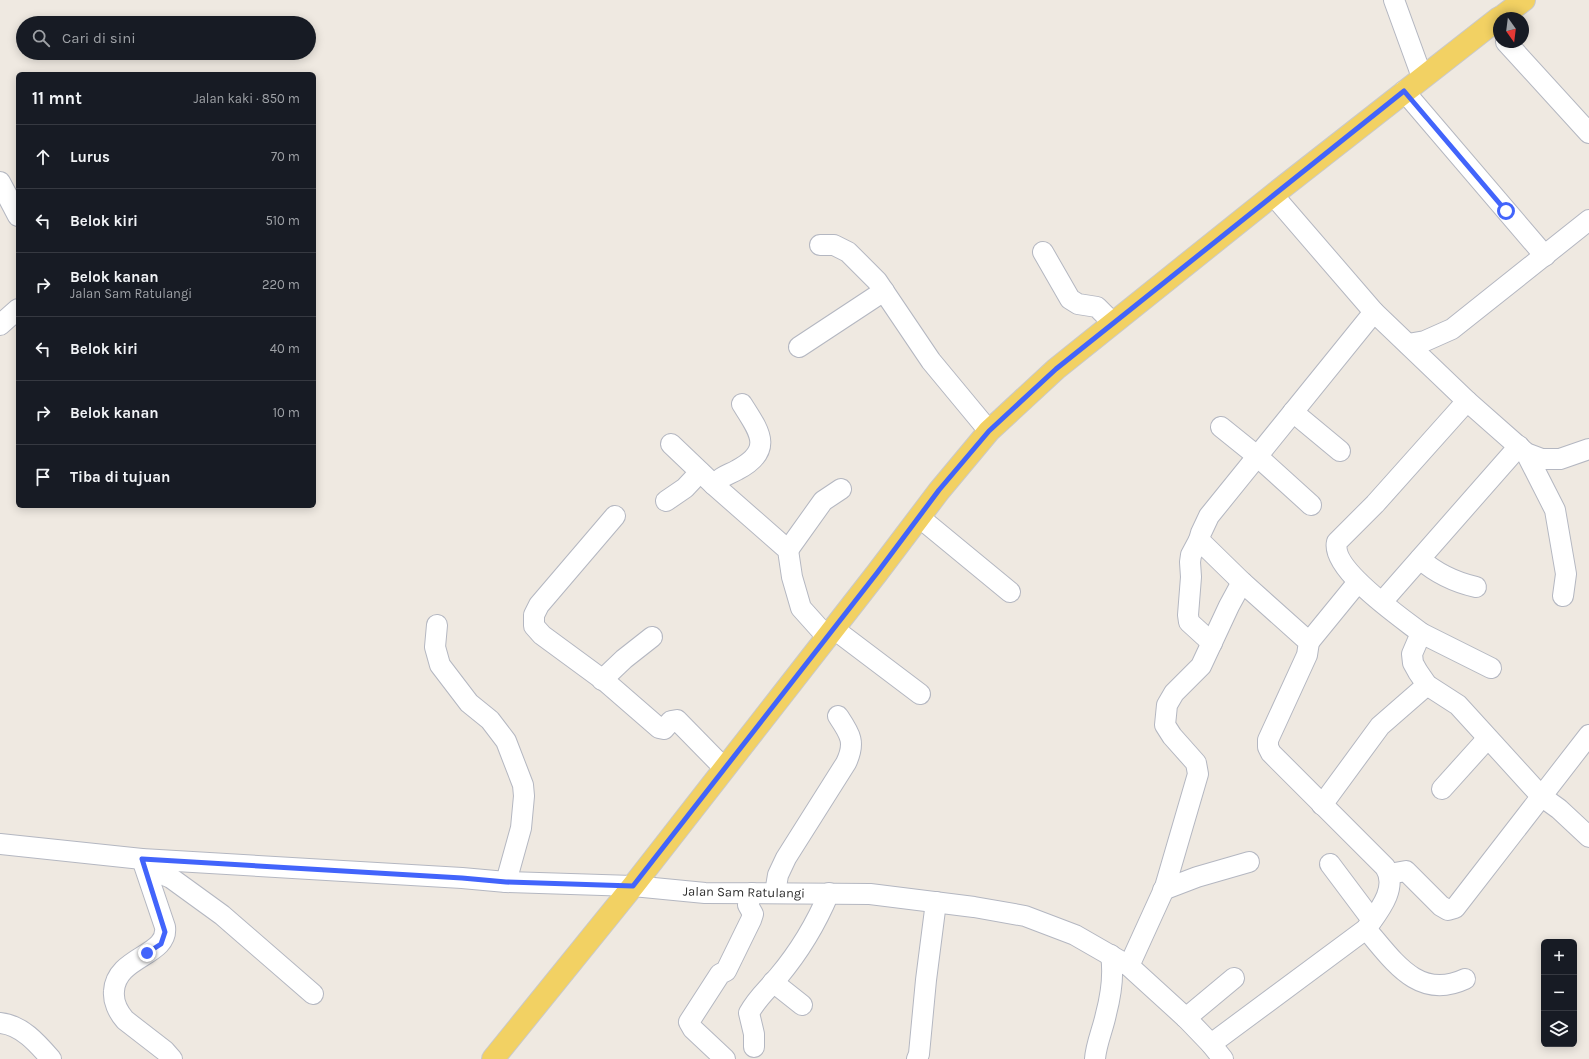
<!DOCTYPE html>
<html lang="id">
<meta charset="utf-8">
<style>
body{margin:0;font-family:Karla,sans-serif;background:#20242c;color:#f1f3f6}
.controls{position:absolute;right:12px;bottom:12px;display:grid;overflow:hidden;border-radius:6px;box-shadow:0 2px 10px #0003}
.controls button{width:36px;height:36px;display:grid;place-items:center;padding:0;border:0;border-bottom:1px solid #363941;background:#171b24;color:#f1f3f6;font:20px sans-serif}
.compass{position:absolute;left:1493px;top:12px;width:36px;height:36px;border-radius:50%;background:#171b24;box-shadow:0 2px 10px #0003;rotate:166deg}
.stop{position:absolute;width:12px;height:12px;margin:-9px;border:3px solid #4264fb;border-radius:50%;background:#fff}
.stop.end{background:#4264fb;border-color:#fff;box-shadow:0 1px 4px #0008}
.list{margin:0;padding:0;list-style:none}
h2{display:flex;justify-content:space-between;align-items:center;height:52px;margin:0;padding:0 16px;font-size:17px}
h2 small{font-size:13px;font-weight:400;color:#9ea1a6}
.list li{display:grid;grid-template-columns:26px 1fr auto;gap:12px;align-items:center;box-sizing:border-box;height:64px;padding:0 16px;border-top:1px solid #363941}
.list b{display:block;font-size:15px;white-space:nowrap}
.list p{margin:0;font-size:13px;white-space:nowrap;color:#9ea1a6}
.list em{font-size:13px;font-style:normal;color:#9ea1a6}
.icon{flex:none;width:22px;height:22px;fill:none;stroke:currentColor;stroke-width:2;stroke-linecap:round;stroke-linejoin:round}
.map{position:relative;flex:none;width:1589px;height:1059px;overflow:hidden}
.search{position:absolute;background:#171b24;box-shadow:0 2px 10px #0003;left:16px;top:16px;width:300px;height:44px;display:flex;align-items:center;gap:10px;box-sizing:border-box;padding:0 14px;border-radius:22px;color:#9ea1a6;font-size:15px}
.panel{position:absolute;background:#171b24;box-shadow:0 2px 10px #0003;left:16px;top:72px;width:300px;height:436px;border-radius:6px}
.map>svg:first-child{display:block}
</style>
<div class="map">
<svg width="1589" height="1059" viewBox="0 0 1589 1059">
<rect width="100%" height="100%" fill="#efe9e1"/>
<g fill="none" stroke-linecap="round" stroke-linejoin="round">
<g stroke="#b4b7c1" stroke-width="22">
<g id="minor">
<polyline points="1394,0 1422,77"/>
<polyline points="1506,42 1589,133"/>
<polyline points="1404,91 1545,256"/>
<polyline points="0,182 18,216"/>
<polyline points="1273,195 1374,312 1467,401 1526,453 1542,459 1560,459 1589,449"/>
<polyline points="820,245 834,245 848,252 877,281 931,361 989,431"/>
<polyline points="1043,252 1070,299 1078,304 1097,307 1113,323"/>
<polyline points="0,325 18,309"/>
<polyline points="1408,344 1425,341 1452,329 1589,220"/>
<polyline points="799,347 884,291"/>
<path d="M1467,401L1375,504L1337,542C1330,569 1402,618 1421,633L1412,654L1413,663L1418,672L1427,685L1458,705L1541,796L1559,809L1589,837"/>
<path d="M742,404C759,431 775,450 737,470C728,475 721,476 714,485L788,550L792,577L801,608L827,637"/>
<polyline points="1293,412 1340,451"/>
<polyline points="1221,427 1257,456 1311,505"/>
<polyline points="671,444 714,485"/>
<polyline points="1526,453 1555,510 1566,574 1563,596"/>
<polyline points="666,501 685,488 700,472"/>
<polyline points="615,516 539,605 534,615 534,626 542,635 606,682 659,728 664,729 671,721 677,720 725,769"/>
<polyline points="919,517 1010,592"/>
<polyline points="1199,540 1191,555 1190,562 1191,577 1188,615 1189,622 1212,643"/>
<polyline points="788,550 823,501 841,489"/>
<path d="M1420,559C1437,574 1454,582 1476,587"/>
<polyline points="1382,602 1519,446"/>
<polyline points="437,625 435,647 440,665 469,703 490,720 506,741 523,785 524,796 521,828 506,882"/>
<polyline points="834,629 920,694"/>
<polyline points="1421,633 1491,668"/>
<polyline points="1309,642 1358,582"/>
<polyline points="602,680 624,659 652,637"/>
<polyline points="1442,789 1487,739"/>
<polyline points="1322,805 1380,726 1427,685"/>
<polyline points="0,844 142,859 462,878 506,882 633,886 705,893 870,894 974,907 1025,916 1075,935 1129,966 1186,1018 1211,1044 1223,1059"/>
<path d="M142,859L165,927C169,956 116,956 114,991C113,1001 118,1012 125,1020L165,1051L172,1059"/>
<polyline points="1330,864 1372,920"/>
<polyline points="148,874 164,875 171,878 222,915 313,994"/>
<polyline points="1389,874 1406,871 1441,906 1448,910 1455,908 1589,735"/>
<polyline points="1163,890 1197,877 1249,862"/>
<path d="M775,893L778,875L786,858L846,763C856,742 850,734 838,716"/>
<path d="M1366,929C1393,960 1418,1001 1465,979"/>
<polyline points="1129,966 1165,887 1198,774 1196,763 1172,736 1165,725 1167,705 1174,693 1201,666 1229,606 1242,582"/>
<polyline points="773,982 802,1005"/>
<polyline points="1186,1018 1234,978"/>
<path d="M0,1023C22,1025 38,1044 51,1059"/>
<path d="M1211,1044L1366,929C1378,912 1399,888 1385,867L1271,753L1268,747V740L1307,655L1309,642L1242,582L1199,540L1201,533L1209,516L1374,312"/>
<path d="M754,1047V1034L749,1013C757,998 768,989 778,977C799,952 816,924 829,893"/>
<polyline points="725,1059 693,1029 689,1022 720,974 726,971 751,920 753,914 748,905 752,893"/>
<polyline points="917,1059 919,1054 926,980 936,902"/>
<path d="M1095,1059C1096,1044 1103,1029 1106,1014C1111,995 1114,975 1111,955"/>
</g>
</g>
<g stroke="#c9c9c9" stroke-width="24">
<g id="major">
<polyline points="1500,18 1524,0"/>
<polyline points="493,1059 633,886 877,573 939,491 989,431 1056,369 1273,195 1499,18"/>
</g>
</g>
<use href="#minor" stroke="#fff" stroke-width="20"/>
<use href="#major" stroke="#f2d163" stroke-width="22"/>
</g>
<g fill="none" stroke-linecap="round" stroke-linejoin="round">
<polyline stroke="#4264fb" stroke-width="5" points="147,953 161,944 165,932 142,859 462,878 506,882 633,886 877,573 939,490 989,431 1056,369 1404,91 1506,211"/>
</g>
<g text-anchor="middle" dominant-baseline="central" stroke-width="3.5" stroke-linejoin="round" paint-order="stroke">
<g font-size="13" fill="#2e2e2e" stroke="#fff">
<text transform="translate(744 892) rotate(1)">Jalan Sam Ratulangi</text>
</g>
</g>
</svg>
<div class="controls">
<button>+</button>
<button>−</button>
<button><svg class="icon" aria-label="layers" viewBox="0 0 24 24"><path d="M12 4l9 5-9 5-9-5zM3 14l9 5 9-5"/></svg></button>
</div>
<svg class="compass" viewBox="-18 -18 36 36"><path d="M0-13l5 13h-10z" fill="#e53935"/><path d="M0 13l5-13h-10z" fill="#9ea1a6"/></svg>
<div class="stop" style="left:1506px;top:211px"></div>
<div class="stop end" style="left:147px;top:953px"></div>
<div class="search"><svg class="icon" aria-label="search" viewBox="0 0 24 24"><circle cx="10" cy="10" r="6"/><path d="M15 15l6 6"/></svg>Cari di sini</div>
<section class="panel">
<h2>11 mnt<small>Jalan kaki · 850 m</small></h2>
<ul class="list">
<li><svg class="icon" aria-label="ahead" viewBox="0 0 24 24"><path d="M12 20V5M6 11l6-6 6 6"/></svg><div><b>Lurus</b></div><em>70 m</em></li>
<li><svg class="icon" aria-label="left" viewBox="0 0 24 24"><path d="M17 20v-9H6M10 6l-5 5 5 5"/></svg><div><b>Belok kiri</b></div><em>510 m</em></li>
<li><svg class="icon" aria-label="right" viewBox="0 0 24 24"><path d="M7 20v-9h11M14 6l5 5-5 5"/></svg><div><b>Belok kanan</b><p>Jalan Sam Ratulangi</p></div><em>220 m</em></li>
<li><svg class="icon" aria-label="left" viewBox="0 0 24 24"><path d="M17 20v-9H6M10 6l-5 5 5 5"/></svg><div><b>Belok kiri</b></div><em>40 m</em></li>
<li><svg class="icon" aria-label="right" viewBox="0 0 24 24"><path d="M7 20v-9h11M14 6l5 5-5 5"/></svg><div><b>Belok kanan</b></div><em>10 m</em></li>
<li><svg class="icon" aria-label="arrive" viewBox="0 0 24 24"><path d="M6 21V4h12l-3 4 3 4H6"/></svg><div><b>Tiba di tujuan</b></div></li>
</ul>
</section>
</div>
